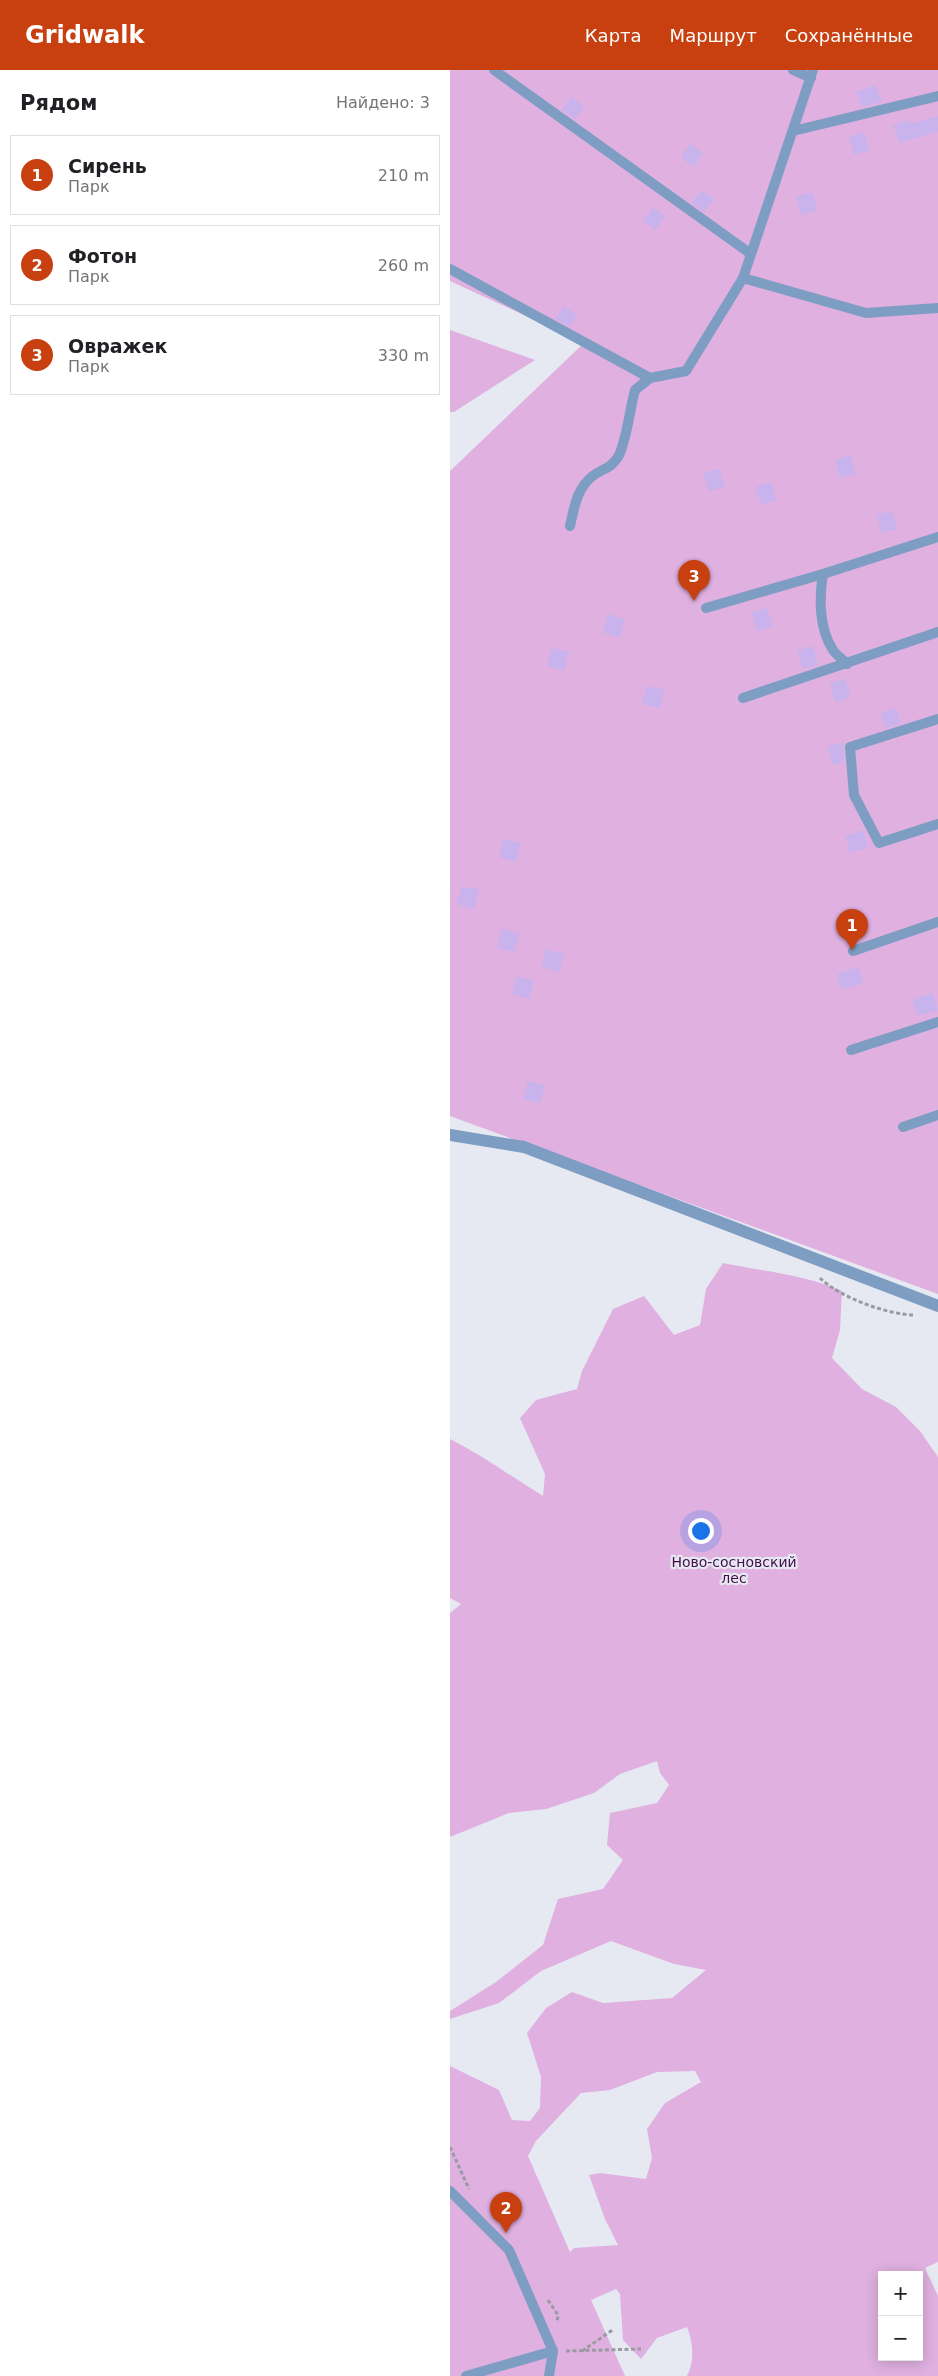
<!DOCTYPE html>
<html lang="ru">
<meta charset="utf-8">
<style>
body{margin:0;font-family:"DejaVu Sans",sans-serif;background:#f2f2f2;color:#202124}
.controls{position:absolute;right:15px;bottom:15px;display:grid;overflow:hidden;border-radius:0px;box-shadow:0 2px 12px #0003}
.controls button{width:45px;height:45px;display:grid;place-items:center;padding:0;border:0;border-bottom:1px solid #e0e0e0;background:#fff;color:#202124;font:25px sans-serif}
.you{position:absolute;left:250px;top:1460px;width:18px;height:18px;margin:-12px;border:4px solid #fff;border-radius:50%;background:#1a73e8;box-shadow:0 0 0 8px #1a73e833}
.badge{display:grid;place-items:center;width:32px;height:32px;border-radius:50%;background:#c84010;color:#fff;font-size:16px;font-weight:700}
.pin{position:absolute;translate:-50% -41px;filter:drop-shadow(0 1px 2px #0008)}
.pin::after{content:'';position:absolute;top:26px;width:18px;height:15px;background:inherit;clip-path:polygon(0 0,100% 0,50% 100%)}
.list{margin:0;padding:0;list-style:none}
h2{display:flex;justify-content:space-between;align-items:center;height:65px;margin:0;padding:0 20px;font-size:21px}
h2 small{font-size:16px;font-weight:400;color:#757577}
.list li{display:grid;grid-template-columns:32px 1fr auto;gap:15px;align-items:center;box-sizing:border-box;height:80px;margin:0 10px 10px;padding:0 10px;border:1px solid #e0e0e0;border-radius:0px}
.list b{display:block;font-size:19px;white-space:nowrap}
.list p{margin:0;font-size:16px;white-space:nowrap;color:#757577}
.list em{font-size:16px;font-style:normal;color:#757577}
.map{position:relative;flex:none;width:488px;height:2306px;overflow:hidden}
header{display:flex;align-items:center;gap:30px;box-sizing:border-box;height:70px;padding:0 25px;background:#c84010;color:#fff}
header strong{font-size:24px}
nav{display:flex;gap:28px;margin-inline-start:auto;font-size:18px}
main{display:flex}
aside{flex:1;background:#fff}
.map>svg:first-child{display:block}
</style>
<header>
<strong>Gridwalk</strong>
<nav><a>Карта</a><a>Маршрут</a><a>Сохранённые</a></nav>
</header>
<main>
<aside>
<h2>Рядом<small>Найдено: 3</small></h2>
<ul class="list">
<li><span class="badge">1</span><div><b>Сирень</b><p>Парк</p></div><em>210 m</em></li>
<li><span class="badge">2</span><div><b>Фотон</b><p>Парк</p></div><em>260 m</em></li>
<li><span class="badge">3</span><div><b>Овражек</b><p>Парк</p></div><em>330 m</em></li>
</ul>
</aside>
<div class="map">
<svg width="488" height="2306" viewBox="0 0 488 2306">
<rect width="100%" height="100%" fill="#e7e9f2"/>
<g fill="#dfb0e0" fill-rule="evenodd">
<polygon points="0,0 488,0 488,1224 0,1046 0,401 134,273 0,211"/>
<polygon points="0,260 85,290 4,342 0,342"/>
<path d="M273,1193C312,1201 355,1205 392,1221L390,1260L382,1288L412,1319L446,1337L470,1361L488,1387V2192L475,2198L488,2226V2306H237C245,2291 243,2272 237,2257L207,2268L191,2289L173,2270L170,2224L166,2219L141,2230L175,2306H0V1996L49,2020L62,2050L80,2051L90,2038L91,2007L77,1963L96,1938L122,1922L153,1933L222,1928L256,1900L224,1894L161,1871L91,1901L49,1933L0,1949V1941L46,1912L93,1875L108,1829L153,1819L173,1790L157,1775L160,1743L207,1733L219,1715L210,1703L207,1691L170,1704L144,1723L96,1739L59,1743L0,1767V1543L11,1534L0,1528V1369C32,1385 62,1407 93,1426L95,1404L70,1348L86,1330L127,1319L132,1301L163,1239L194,1226L224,1265L250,1255L256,1219ZM245,2001L251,2012L215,2033L197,2059L202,2088L196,2109L150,2103L139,2105L155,2149L168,2175L124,2178L120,2182L78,2086L86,2071L131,2023L160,2020L207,2002ZM432,2205H469V2287H432Z"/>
</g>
<g fill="#c8b3ed">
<polygon points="425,15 432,31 412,37 406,22"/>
<polygon points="121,27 134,36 125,49 112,40"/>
<polygon points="488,46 488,61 449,73 443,55 459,50 460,54"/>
<polygon points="414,62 420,80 404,85 399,67"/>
<polygon points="240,74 253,83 244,97 231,88"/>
<polygon points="251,120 264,129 254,142 242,133"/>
<polygon points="362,122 368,140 352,145 346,127"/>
<polygon points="203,138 215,146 206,160 193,151"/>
<polygon points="114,236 127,245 119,256 105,249"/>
<polygon points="400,385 406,404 390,408 385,390"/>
<polygon points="269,399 275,417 259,421 253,403"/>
<polygon points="321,412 326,430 311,435 305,417"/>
<polygon points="442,441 447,459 432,463 426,445"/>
<polygon points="317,538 323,556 307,561 302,543"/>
<polygon points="158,544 175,549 170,567 153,563"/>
<polygon points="363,576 368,595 353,599 347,581"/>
<polygon points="102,578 119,582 114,601 97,596"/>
<polygon points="395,609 401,627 385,632 380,613"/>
<polygon points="197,616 214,620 210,638 192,634"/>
<polygon points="446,638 451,653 436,658 431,643"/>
<polygon points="393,672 394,691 383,695 378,677"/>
<polygon points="413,760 418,777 400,783 395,766"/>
<polygon points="54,769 71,773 66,792 49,787"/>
<polygon points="12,816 29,820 24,839 7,834"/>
<polygon points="52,859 69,864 64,882 47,878"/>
<polygon points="96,879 114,884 109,902 92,897"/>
<polygon points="408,897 413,913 392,920 387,904"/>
<polygon points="67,906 84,911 79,929 62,924"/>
<polygon points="483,923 488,940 468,946 462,930"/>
<polygon points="78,1011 95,1015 90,1033 73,1029"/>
</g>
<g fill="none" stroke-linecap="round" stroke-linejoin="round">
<g stroke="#9a9ba2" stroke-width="3" stroke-dasharray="4 2.5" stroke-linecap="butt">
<path d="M370,1208C389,1227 438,1245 465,1245"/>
<polyline points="0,2077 19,2119"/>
<polyline points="98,2230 108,2245 107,2253"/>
<polyline points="116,2281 191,2279"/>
<polyline points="132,2281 164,2259"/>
</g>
<g stroke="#7e9dc2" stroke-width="10">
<polyline points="44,0 301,184"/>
<polyline points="343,0 361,8"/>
<polyline points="343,61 488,26"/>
<polyline points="0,199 200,308"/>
<polyline points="293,208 416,243 488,238"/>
<path d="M120,456C124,438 127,417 144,405C154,398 160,399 168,387C176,374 180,338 185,320L200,308L236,301L293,208L363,0"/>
<path d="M373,504C369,528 369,559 383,580C386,585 393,589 397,594"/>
<polyline points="256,538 373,504 488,467"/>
<polyline points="293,628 488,562"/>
<polyline points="488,649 400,677 404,725 429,773 488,754"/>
<polyline points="403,881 488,852"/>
<polyline points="401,980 488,952"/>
<polyline points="453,1057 488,1045"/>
<polyline points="0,2121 59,2180 103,2281 99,2306"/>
<polyline points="16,2306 103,2281"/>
</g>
<polyline stroke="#7e9dc2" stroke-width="12" points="0,1065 74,1077 488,1236"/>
</g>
<g text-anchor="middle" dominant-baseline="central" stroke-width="4.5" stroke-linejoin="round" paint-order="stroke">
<g font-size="14" fill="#450d49" stroke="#e7e9f2">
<text x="284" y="1492">Ново-сосновский<tspan x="284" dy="16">лес</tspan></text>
</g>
</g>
</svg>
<div class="controls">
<button>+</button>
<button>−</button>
</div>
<div class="you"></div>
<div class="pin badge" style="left:402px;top:880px">1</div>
<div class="pin badge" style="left:56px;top:2163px">2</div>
<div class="pin badge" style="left:244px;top:531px">3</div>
</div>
</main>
